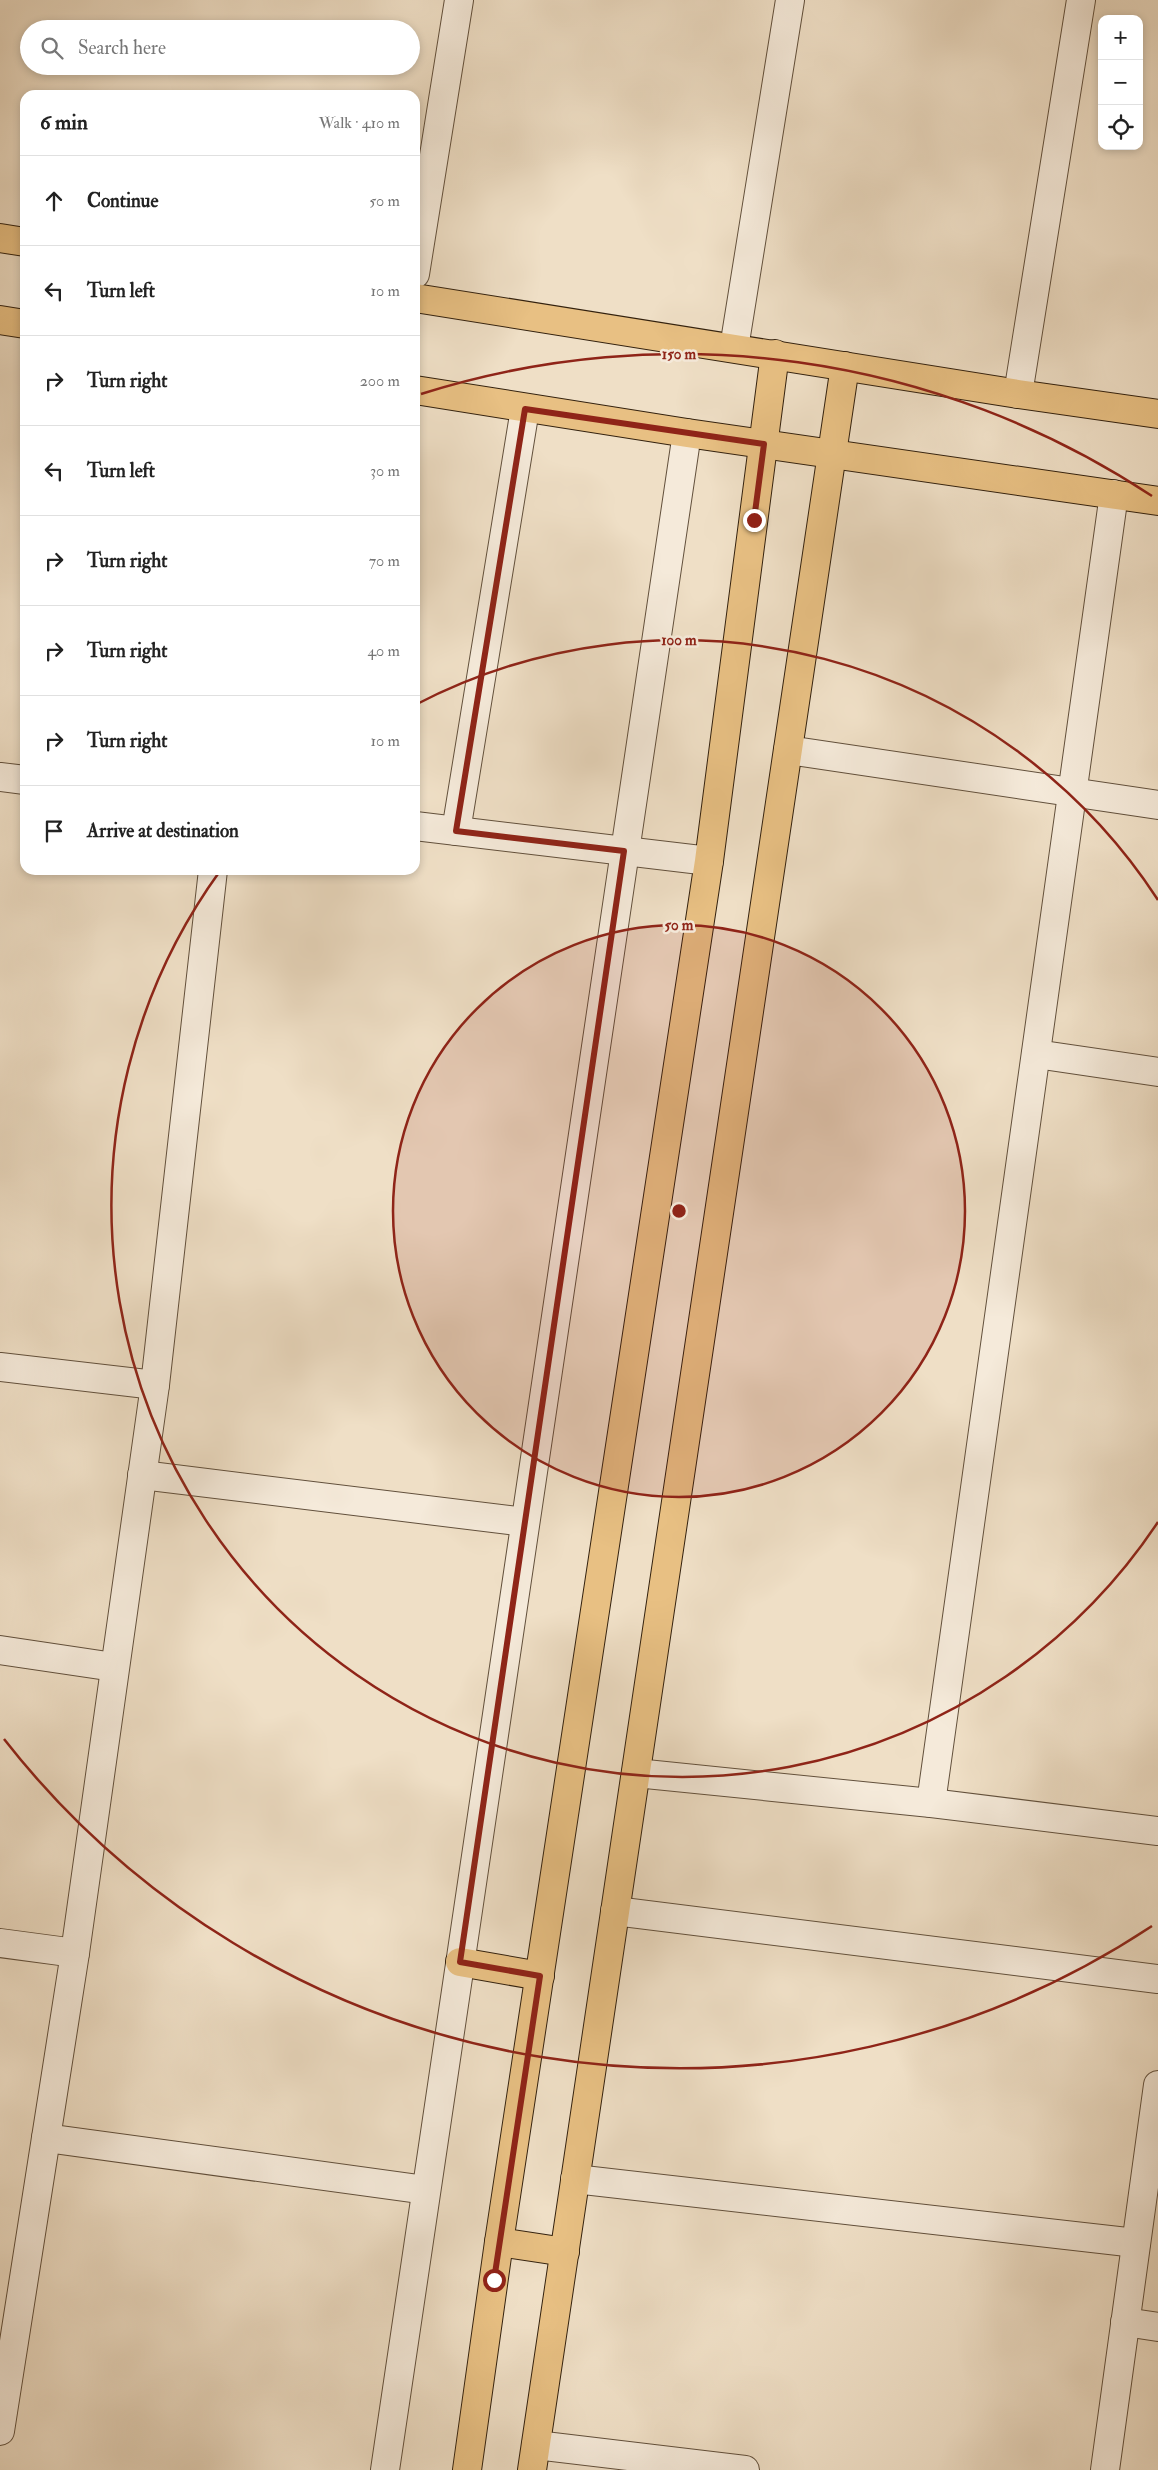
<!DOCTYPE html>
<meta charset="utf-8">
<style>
body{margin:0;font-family:"IM FELL Double Pica",serif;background:#f6f6f6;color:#222}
.controls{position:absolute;right:15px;top:15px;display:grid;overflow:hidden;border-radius:10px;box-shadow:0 2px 8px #0003}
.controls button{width:45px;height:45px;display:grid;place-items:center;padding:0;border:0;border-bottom:1px solid #e0e0e0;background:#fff;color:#222;font:25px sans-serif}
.stop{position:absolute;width:15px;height:15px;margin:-11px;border:4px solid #8f2418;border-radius:50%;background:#fff}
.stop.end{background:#8f2418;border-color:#fff;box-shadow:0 1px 5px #0008}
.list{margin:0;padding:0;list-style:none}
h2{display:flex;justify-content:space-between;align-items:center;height:65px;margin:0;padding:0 20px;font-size:21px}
h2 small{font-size:16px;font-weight:400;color:#767676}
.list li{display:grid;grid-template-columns:32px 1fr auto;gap:15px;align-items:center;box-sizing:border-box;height:90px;padding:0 20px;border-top:1px solid #e0e0e0}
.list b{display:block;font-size:19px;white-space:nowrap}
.list em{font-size:16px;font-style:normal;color:#767676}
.icon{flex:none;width:28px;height:28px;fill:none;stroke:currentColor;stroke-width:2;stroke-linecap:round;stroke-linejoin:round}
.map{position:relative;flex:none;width:1158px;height:2470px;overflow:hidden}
.search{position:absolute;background:#fff;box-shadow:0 2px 8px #0003;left:20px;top:20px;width:400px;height:55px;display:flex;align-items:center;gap:12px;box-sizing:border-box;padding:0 18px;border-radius:28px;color:#767676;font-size:19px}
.panel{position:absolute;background:#fff;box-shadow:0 2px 8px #0003;left:20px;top:90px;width:400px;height:785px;border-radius:15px}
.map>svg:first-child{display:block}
</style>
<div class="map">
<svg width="1158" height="2470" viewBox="0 0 1158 2470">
<rect width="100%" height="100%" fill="#efdfc6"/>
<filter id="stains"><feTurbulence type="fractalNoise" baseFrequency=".004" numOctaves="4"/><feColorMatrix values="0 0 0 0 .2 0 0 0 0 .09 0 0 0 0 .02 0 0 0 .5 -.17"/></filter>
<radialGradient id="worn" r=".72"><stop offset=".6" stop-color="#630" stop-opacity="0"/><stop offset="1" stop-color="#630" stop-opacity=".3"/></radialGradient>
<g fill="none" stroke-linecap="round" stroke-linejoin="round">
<g stroke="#62503c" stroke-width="30">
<g id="minor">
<polyline points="415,274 459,0"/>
<polyline points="734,348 790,0"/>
<polyline points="1018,394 1081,0"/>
<polyline points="788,750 1158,805"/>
<polyline points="0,777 25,780"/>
<polyline points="415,826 709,861"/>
<polyline points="456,831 525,409"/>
<polyline points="1036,1054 1158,1072"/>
<polyline points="0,1367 155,1385"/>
<polyline points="142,1475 525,1522"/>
<polyline points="0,1650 114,1667"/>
<polyline points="636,1773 931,1803 1158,1831"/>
<polyline points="931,1803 1114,494"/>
<polyline points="615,1911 1158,1979"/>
<polyline points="0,1943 75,1953"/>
<polyline points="46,2138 426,2190"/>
<polyline points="575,2179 1136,2243"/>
<polyline points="1125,2322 1158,2327"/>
<polyline points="0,2431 75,1953 155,1385 213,870"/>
<polyline points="536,2445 745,2470"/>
<polyline points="385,2470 687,433"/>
<polyline points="1105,2470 1158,2085"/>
</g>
</g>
<g stroke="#33210e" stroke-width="30">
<g id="major">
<polyline points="0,238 25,242"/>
<polyline points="415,298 1018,394 1158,414"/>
<polyline points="0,320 25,324"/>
<polyline points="415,390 687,433 1158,501"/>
<polyline points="460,1962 540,1976"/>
<polyline points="499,2242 565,2252"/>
<polyline points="467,2470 499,2242 709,861 775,354"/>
<polyline points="532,2470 845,366"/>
</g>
</g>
<use href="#minor" stroke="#f5eada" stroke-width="28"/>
<use href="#major" stroke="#e8c083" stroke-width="28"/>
</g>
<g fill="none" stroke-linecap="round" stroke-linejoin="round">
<polyline stroke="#8f2418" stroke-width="6" points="494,2280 540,1976 460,1962 624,851 456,831 525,409 764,444 754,520"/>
</g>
<circle cx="679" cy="1211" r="286" fill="#8f2418" fill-opacity=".12"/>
<g fill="none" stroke="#8f2418" stroke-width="2.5">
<circle cx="679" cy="1211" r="286"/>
<path d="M1158 1522A571 571 0 1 1 220 871M415 705A571 571 0 0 1 1158 900"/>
<path d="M1152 1926A857 857 0 0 1 4 1739M421 394A857 857 0 0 1 1152 496"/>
</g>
<circle cx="679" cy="1211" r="8" fill="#8f2418" stroke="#f5eada" stroke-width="2.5"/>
<g font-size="15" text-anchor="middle" font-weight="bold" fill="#8f2418" stroke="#f5eada" stroke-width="5" stroke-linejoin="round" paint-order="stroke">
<text x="679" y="359">150 m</text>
<text x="679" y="645">100 m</text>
<text x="679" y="930">50 m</text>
</g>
<rect width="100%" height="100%" filter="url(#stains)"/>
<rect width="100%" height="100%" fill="url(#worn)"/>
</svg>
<div class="controls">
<button>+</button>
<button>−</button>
<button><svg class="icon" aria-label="locate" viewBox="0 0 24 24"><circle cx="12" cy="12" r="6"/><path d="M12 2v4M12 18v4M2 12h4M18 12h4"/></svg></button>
</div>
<div class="stop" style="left:494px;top:2280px"></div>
<div class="stop end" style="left:754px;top:520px"></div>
<div class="search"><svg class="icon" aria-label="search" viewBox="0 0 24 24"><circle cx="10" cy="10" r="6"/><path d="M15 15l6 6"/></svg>Search here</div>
<section class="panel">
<h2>6 min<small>Walk · 410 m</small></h2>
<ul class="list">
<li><svg class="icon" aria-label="ahead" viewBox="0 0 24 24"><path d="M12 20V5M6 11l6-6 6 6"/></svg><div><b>Continue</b></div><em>50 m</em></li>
<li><svg class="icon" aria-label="left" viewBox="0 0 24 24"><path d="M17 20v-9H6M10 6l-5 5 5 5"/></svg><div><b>Turn left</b></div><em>10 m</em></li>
<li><svg class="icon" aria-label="right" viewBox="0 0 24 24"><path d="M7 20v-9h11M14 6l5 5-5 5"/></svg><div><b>Turn right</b></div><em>200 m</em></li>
<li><svg class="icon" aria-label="left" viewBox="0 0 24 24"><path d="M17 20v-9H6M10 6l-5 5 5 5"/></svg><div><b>Turn left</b></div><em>30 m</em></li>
<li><svg class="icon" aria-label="right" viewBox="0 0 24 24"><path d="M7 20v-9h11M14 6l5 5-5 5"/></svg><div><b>Turn right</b></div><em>70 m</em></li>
<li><svg class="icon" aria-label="right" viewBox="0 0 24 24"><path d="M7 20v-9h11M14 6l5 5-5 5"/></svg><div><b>Turn right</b></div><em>40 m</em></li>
<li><svg class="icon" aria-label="right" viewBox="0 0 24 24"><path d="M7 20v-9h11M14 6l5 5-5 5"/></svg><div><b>Turn right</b></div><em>10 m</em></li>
<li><svg class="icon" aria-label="arrive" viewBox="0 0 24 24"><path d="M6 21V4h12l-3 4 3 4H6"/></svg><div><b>Arrive at destination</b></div></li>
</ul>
</section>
</div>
